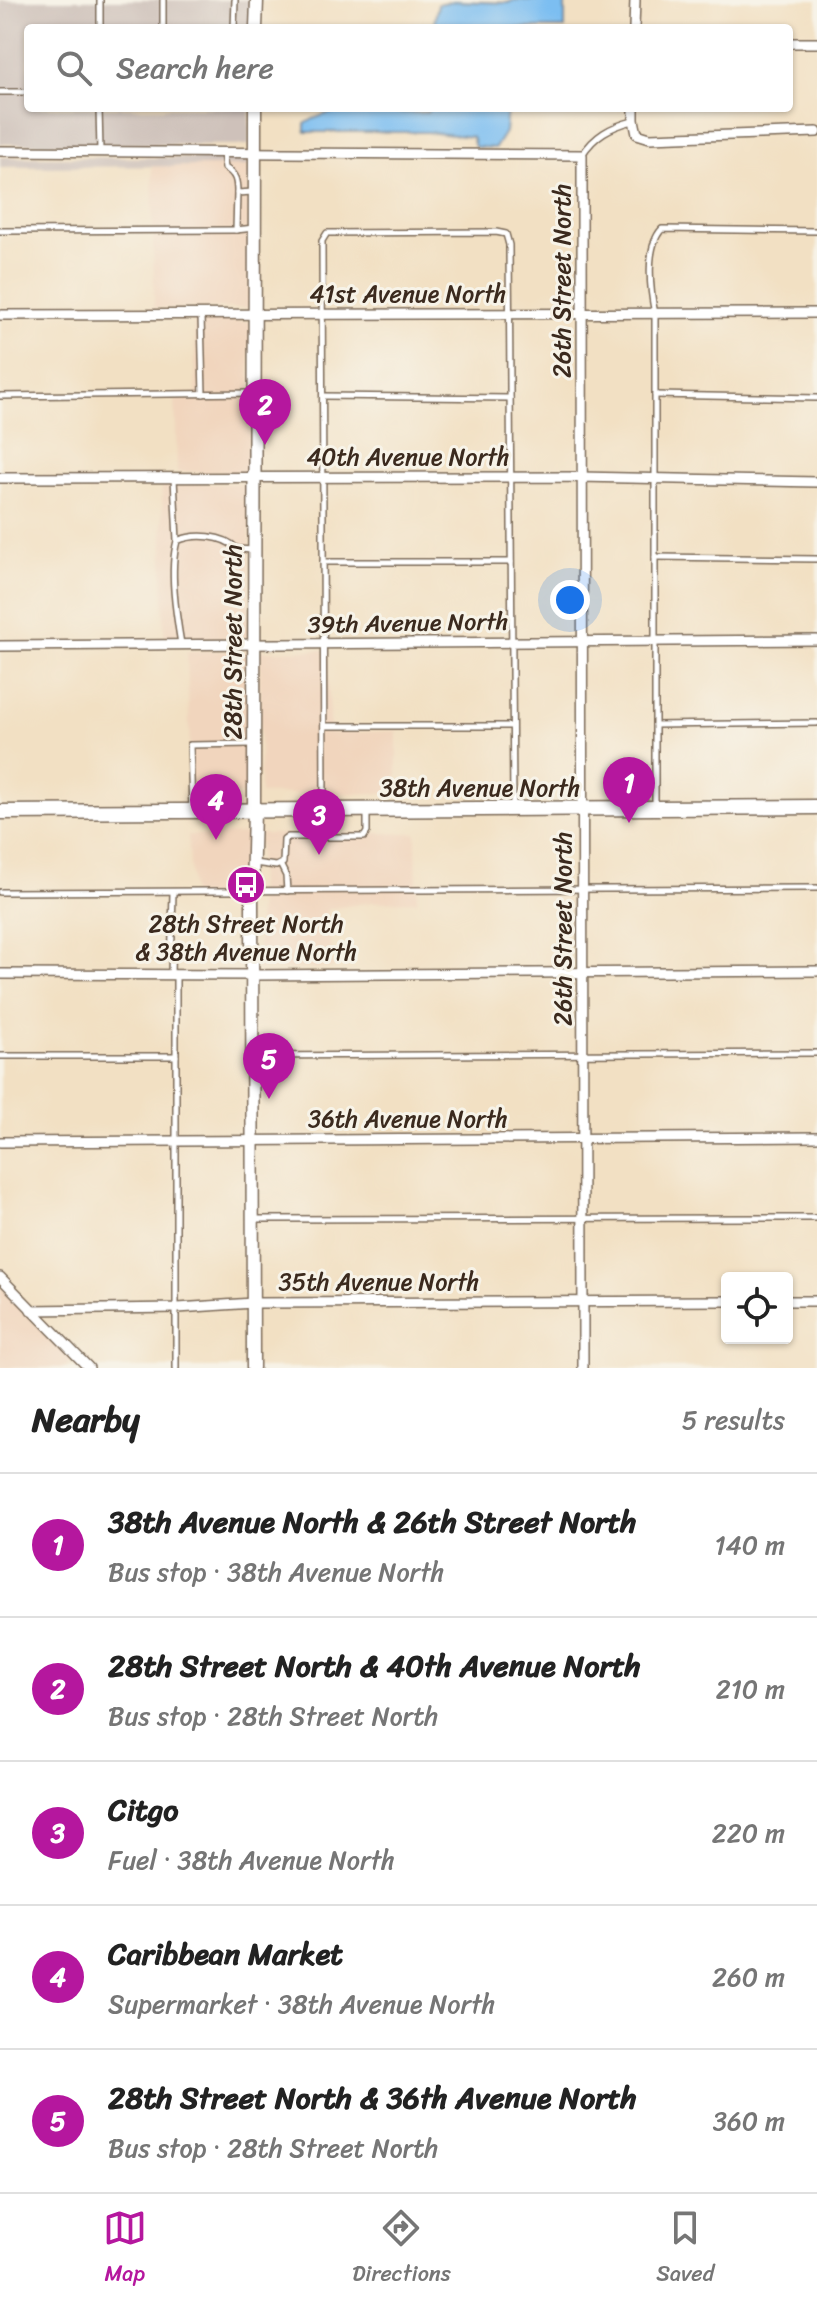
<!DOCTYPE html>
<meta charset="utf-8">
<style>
body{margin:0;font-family:Sriracha,sans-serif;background:#f2f2f2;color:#222}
.controls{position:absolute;right:24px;bottom:24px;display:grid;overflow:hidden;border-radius:8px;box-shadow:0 2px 6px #0004}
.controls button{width:72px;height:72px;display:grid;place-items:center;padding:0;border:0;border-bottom:2px solid #e0e0e0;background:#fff;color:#222;font:40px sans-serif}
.you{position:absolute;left:570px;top:600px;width:28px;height:28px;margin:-20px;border:6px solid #fff;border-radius:50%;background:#1a73e8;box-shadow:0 0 0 12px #1a73e833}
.badge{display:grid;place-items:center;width:52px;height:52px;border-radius:50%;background:#b5179e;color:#fff;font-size:26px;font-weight:700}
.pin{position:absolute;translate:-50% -66px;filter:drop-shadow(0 2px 4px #0008)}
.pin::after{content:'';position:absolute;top:42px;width:28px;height:24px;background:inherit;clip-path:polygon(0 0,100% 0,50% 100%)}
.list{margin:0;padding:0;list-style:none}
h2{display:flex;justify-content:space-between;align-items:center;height:104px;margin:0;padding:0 32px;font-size:34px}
h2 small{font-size:26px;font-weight:400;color:#767676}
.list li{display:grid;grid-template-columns:52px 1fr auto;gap:24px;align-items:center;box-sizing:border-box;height:144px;padding:0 32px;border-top:2px solid #e0e0e0}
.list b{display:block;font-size:30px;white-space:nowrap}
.list p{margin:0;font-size:26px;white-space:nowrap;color:#767676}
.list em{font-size:26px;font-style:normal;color:#767676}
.icon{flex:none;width:44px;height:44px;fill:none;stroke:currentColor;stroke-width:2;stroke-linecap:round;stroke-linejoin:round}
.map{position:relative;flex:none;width:817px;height:1368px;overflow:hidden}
.search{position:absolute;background:#fff;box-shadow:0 2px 6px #0004;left:24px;right:24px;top:24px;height:88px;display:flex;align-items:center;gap:20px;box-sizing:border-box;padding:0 28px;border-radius:8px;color:#767676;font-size:30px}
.sheet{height:824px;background:#fff}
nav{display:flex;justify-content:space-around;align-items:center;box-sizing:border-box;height:112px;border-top:2px solid #e0e0e0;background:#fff;font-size:22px;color:#767676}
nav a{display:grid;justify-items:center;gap:4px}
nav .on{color:#b5179e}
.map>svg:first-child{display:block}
</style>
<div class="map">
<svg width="817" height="1368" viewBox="0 0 817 1368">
<rect width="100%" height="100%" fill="#f7f3e8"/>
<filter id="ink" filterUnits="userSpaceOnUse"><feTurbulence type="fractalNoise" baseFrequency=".0125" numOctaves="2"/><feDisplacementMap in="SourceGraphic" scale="16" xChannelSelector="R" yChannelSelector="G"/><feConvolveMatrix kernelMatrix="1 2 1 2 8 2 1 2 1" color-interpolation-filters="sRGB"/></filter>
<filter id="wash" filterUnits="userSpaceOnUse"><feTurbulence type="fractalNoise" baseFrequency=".006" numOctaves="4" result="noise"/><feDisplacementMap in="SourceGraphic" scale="32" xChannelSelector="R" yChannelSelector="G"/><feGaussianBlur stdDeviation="1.8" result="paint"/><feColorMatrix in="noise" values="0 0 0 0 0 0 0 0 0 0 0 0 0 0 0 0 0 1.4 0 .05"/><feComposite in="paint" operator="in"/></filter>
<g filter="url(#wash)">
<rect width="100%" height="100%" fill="#f2e0c3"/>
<g fill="#f1d5bd">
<polygon points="152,166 249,166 250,308 154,308"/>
<polygon points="194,321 250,321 250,472 177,472 175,394 196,394"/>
<polygon points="162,484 250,484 249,638 164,639"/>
<polygon points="328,650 330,733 397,731 397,793 260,794 260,651"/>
<polygon points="187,651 249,651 249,794 191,795"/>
<polygon points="416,833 417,901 372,902 327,909 333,968 258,969 259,834"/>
<polygon points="248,834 246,894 192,895 188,835"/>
<polygon points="0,1286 25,1312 26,1316 29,1316 73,1360 64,1368 0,1368"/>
</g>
<g fill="#cec1ba">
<polygon points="0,0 251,0 251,28 28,28 28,108 250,108 249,145 0,144"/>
<polygon points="0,157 249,158 249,166 0,167"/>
</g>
<g fill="#7bbef1" stroke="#5b7488" stroke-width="2">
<polygon points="514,0 565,0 565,28 435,28 434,24 438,4 453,1 508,3"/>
<path d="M430,108H507L505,132L495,148L475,147L472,137L427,132H305V124C339,100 388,116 427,112Z"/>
</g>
</g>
<g filter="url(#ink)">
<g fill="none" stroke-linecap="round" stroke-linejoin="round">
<g stroke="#7b6a58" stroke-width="8">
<g id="service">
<polyline points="163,0 163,28"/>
<polyline points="100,28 100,0"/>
<polyline points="234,28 235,0"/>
<polyline points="0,92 28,92"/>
<polyline points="99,108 100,151"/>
<path d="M223,153L225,168C236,174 237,181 237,193L253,192"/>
<path d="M582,155C595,135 610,127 633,121"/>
<polyline points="237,193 236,230 254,228"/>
<polyline points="0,231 236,230"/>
<polyline points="201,316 203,394"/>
<polyline points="655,395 817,398"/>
<polyline points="0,396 255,393"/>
<polyline points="323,396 510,398"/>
<polyline points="174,478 177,541"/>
<polyline points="655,557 817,559"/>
<polyline points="323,562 511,562"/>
<path d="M181,644C176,614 169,570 177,541C195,533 224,535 237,549L254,550"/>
<polyline points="655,725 817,723"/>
<polyline points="324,726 512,726"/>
<path d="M655,805V314C650,290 645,247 662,229L817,231"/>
<polyline points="324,807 322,241 327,233 496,232 506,234 509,245 513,805"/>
<polyline points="192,808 190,745 253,744"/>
<polyline points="318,837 319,811"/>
<polyline points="254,863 276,866 283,863 284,840 288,837 364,837 367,832 367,810"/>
<polyline points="280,864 286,876 287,891"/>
<polyline points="0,892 817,888"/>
<polyline points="171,974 173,892"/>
<polyline points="0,1056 176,1056 176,975"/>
<polyline points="176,1056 176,1368"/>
<polyline points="253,1056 817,1053"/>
<polyline points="254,1219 817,1218"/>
</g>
</g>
<g stroke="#7b6a58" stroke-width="12">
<g id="minor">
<polyline points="634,28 635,0"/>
<polyline points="789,43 817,43"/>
<polyline points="634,108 634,120 637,134 650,138 817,132"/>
<path d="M0,151L582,155C581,559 584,964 583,1368"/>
<polyline points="0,315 817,313"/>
<polyline points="0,478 580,477 817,482"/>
<polyline points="0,646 817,640"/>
<polyline points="0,974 252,975 817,971"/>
<polyline points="0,1142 817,1137"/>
<polyline points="0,1277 89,1368"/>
<polyline points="787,1301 817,1301"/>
<polyline points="31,1310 178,1308 253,1303 727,1301"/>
</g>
</g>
<g stroke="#7b6a58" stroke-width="15">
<g id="tertiary">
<polyline points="256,28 257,0"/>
<polyline points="253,1368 252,892 254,810 255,108"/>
</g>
</g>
<g stroke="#7b6a58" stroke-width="17">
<polyline id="secondary" points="0,812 817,807"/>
</g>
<use href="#service" stroke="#fff" stroke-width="5"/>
<use href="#minor" stroke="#fff" stroke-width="9"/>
<use href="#tertiary" stroke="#fff" stroke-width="12"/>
<use href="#secondary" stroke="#fff" stroke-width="14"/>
</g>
</g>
<defs>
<g id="bus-disc" transform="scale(2)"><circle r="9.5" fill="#b5179e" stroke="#f7f3e8"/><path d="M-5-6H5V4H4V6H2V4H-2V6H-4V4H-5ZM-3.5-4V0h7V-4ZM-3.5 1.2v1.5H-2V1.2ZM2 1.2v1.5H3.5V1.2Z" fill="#fff"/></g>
</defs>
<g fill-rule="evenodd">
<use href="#bus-disc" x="246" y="885"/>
</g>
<g text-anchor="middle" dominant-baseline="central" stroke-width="6" stroke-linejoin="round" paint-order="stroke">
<g font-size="24" fill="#3b2a1e" stroke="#f7f3e8">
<text transform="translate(562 281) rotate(-90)">26th Street North</text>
<text x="408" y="294">41st Avenue North</text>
<text x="408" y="457">40th Avenue North</text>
<text transform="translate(408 623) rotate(-1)">39th Avenue North</text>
<text transform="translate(233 642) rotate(-90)">28th Street North</text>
<text x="480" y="788">38th Avenue North</text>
<text transform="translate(563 929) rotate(-90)">26th Street North</text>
<text x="408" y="1119">36th Avenue North</text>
<text x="379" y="1282">35th Avenue North</text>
</g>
<g font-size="24" fill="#3b2a1e" stroke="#f7f3e8">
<text x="246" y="924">28th Street North<tspan x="246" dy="28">&amp; 38th Avenue North</tspan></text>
</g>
</g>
</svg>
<div class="controls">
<button><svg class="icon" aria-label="locate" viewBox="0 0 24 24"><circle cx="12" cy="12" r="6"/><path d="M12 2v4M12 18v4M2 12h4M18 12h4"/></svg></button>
</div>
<div class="you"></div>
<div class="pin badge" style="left:629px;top:823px">1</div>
<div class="pin badge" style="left:265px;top:445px">2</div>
<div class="pin badge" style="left:319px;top:855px">3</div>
<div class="pin badge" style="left:216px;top:840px">4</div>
<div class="pin badge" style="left:269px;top:1099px">5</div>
<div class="search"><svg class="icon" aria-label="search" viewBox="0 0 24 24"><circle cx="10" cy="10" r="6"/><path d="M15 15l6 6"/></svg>Search here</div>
</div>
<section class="sheet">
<h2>Nearby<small>5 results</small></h2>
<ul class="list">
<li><span class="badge">1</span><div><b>38th Avenue North &amp; 26th Street North</b><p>Bus stop · 38th Avenue North</p></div><em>140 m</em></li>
<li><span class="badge">2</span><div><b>28th Street North &amp; 40th Avenue North</b><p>Bus stop · 28th Street North</p></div><em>210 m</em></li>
<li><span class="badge">3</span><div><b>Citgo</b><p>Fuel · 38th Avenue North</p></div><em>220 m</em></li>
<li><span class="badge">4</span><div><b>Caribbean Market</b><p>Supermarket · 38th Avenue North</p></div><em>260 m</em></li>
<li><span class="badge">5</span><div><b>28th Street North &amp; 36th Avenue North</b><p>Bus stop · 28th Street North</p></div><em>360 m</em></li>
</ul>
</section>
<nav>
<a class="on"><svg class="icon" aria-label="map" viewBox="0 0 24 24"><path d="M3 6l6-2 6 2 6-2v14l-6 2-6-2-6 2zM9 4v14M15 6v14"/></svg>Map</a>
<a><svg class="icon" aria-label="directions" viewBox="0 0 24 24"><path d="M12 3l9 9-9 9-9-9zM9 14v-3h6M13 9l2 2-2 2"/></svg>Directions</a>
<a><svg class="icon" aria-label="saved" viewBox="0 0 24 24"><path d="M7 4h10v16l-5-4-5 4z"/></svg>Saved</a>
</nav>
